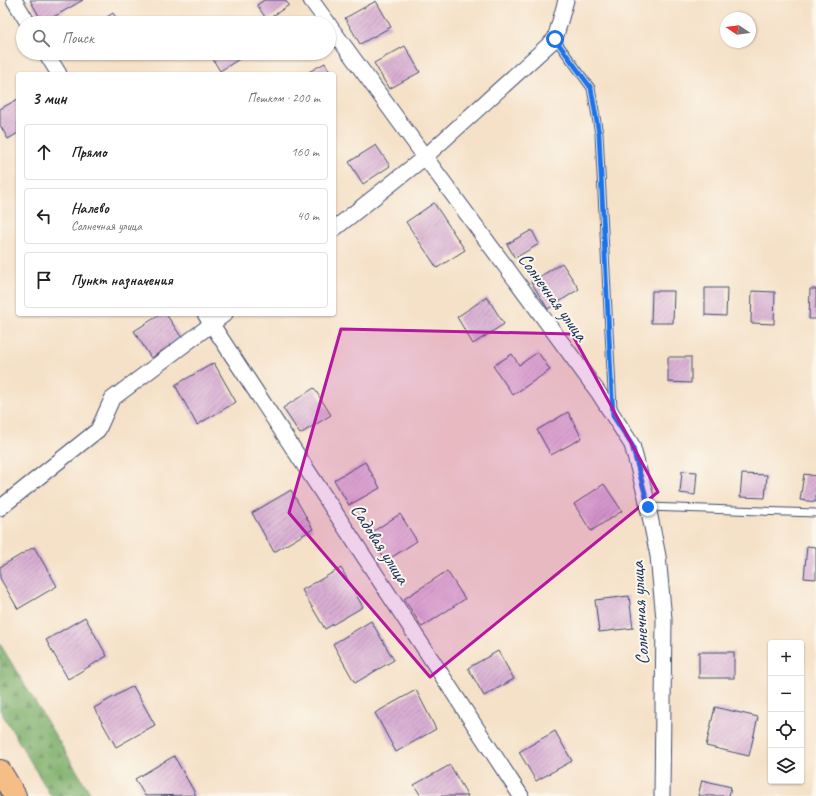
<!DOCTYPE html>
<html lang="ru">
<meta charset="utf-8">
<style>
body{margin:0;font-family:Caveat,sans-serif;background:#f6f6f6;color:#222}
.controls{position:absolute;right:12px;bottom:12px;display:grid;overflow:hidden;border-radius:4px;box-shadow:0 1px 3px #0004}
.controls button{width:36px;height:36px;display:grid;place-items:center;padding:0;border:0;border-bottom:1px solid #e0e0e0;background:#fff;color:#222;font:20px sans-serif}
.compass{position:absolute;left:720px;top:12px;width:36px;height:36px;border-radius:50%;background:#fff;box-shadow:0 1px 3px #0004;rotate:283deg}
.stop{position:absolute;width:12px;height:12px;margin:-9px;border:3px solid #1a73e8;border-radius:50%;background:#fff}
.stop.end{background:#1a73e8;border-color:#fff;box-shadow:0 1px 4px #0008}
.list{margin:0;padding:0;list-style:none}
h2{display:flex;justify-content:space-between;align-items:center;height:52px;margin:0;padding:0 16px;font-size:17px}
h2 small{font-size:13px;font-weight:400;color:#767676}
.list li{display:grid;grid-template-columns:26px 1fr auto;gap:12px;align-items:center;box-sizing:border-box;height:56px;margin:0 8px 8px;padding:0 8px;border:1px solid #e0e0e0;border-radius:4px}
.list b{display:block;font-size:15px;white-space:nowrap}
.list p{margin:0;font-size:13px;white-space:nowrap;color:#767676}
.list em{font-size:13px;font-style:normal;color:#767676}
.icon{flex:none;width:22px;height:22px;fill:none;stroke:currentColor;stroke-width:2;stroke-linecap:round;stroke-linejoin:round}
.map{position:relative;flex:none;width:816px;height:796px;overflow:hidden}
.search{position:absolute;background:#fff;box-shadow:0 1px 3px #0004;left:16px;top:16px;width:320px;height:44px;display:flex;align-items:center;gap:10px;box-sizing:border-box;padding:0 14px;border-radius:22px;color:#767676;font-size:15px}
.panel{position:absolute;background:#fff;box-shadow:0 1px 3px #0004;left:16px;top:72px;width:320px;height:244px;border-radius:4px}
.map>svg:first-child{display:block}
</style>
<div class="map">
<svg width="816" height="796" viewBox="0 0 816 796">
<defs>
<pattern id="forest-firs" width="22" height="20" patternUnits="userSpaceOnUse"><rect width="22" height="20" fill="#7cae69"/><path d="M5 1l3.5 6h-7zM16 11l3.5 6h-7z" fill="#658e5a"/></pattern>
<pattern id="building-hatch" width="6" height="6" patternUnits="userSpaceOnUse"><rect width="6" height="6" fill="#d9aed3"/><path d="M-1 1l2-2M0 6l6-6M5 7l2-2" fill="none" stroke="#af8eae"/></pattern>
</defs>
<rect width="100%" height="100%" fill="#fbf7ec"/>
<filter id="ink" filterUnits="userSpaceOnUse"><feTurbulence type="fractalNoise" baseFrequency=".025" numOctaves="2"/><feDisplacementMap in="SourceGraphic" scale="8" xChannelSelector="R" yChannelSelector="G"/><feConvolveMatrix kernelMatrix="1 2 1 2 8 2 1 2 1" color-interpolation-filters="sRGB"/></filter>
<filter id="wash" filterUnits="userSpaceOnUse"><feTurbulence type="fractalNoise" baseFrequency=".012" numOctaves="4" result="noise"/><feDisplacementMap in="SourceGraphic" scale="16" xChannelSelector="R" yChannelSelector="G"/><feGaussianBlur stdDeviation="0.9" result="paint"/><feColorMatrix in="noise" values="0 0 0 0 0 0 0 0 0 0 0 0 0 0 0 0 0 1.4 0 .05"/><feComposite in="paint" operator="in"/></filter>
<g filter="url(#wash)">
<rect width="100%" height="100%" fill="#f5e1c8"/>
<polygon fill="url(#forest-firs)" stroke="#4c6e64" points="0,644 92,796 51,796 0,710"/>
<g id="blocks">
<g fill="url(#building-hatch)">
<polygon points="30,0 83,0 43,23"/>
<polygon points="264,0 285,0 289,5 267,20 257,5"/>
<polygon points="376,1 391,27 360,44 345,18"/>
<polygon points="113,13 120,23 98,23"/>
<polygon points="405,46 420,72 389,89 374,63"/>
<polygon points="209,53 249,53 220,71"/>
<polygon points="325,63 331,74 305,74"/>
<polygon points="18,99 18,133 8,139 0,125 0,109"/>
<polygon points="376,145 390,166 363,184 349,162"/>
<polygon points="434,203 465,250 437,268 406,222"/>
<polygon points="532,230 539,244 515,258 507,244"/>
<polygon points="562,263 579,289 548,309 531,282"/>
<polygon points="705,288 727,288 726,316 705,315"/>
<polygon points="810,289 816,289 816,319 809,319"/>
<polygon points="652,291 674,291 673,323 651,323"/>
<polygon points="752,291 775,292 774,324 751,323"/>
<polygon points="487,297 504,324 473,344 457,317"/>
<polygon points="161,314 166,314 182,338 151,358 134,331"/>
<polygon points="538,352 550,370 513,395 493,366 512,354 519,365"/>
<polygon points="668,357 691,357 691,383 668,382"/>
<polygon points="214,363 236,402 197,425 175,385"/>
<polygon points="314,388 331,415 300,434 283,408"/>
<polygon points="568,412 582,438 551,455 537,430"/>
<polygon points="365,462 380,488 349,505 334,480"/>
<polygon points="682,471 697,472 695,495 680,493"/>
<polygon points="742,474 767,475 765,498 740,497"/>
<polygon points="804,474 816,476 816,502 800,500"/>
<polygon points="604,484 622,511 591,531 574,504"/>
<polygon points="291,490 313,529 274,552 252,513"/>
<polygon points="400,514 417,541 386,561 369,534"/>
<polygon points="807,546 816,547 816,579 804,578"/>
<polygon points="34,547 57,586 18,609 0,578 0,567"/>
<polygon points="341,568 363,607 325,629 302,590"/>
<polygon points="447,571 465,599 422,627 404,599"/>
<polygon points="629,596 633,628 599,632 595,600"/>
<polygon points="85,617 107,656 68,679 46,640"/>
<polygon points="371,621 394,660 355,683 333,644"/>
<polygon points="498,651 514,679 484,696 468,668"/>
<rect x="699" y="652" width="35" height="26"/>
<polygon points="133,686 155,725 116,747 94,708"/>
<polygon points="416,690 436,729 396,752 375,713"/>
<polygon points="715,707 758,717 749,756 706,746"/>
<polygon points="555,731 572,761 536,781 519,752"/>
<polygon points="174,756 196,795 145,796 135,779"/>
<polygon points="450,765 468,796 421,796 414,785"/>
<polygon points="702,780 731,787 729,796 698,796"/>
</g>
</g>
</g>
<g filter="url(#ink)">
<use href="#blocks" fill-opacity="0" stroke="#3c4a6e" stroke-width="1"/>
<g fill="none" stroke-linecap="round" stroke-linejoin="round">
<g stroke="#3c4a6e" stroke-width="9">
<g id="lane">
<polyline points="555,39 591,88 599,134 613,410"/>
<polyline points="648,507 816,513"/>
</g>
</g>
<g stroke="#3c4a6e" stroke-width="17">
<g id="street">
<polyline points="14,0 28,23"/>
<polyline points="311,0 328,23"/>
<polyline points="329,25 425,157 598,392 632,445 646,497 658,556 664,619 662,796"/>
<polyline points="46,53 59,74"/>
<polyline points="334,229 425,157 555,39 566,0"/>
<polyline points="205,314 521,796"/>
<polyline points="0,508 98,430 112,399 225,314"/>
</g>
</g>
<g stroke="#3c4a6e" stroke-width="24">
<polyline id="primary" points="0,771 15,796"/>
</g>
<use href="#lane" stroke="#fff" stroke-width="7"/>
<use href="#street" stroke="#fff" stroke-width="15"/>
<use href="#primary" stroke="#f6be87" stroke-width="22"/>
</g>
</g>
<g fill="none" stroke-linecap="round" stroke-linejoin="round" filter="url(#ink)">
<polyline stroke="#1a73e8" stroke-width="5" points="555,39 591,88 599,134 613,416 632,445 646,497 648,507"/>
</g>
<path fill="#b5179e" fill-opacity="0.2" stroke="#b5179e" stroke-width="3" stroke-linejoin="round" d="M341,329L572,334L658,492L430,677L289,513Z"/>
<g text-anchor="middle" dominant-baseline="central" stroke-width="4" stroke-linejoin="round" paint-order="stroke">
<g font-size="19" fill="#1b2f5e" stroke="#fbf7ec">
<text transform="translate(553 297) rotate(54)">Солнечная улица</text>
<text transform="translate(380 544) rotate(57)">Садовая улица</text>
<text transform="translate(640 613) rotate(-93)">Солнечная улица</text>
</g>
</g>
</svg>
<div class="controls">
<button>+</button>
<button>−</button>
<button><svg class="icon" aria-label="locate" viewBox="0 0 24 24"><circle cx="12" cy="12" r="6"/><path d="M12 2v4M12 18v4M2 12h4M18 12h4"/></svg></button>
<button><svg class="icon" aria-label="layers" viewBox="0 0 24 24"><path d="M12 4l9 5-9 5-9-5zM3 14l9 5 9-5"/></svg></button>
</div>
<svg class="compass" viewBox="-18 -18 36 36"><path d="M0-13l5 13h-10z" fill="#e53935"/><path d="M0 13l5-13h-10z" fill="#767676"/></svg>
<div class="stop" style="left:555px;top:39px"></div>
<div class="stop end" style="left:648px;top:507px"></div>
<div class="search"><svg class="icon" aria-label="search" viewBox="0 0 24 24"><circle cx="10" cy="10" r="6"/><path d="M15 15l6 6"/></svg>Поиск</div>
<section class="panel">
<h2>3 мин<small>Пешком · 200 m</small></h2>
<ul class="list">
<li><svg class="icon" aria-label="ahead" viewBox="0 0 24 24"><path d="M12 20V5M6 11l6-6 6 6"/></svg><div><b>Прямо</b></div><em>160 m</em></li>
<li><svg class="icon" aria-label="left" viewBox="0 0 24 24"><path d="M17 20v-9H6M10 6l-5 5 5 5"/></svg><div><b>Налево</b><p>Солнечная улица</p></div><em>40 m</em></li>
<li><svg class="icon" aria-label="arrive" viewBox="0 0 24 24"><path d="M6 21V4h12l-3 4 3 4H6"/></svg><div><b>Пункт назначения</b></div></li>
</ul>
</section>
</div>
